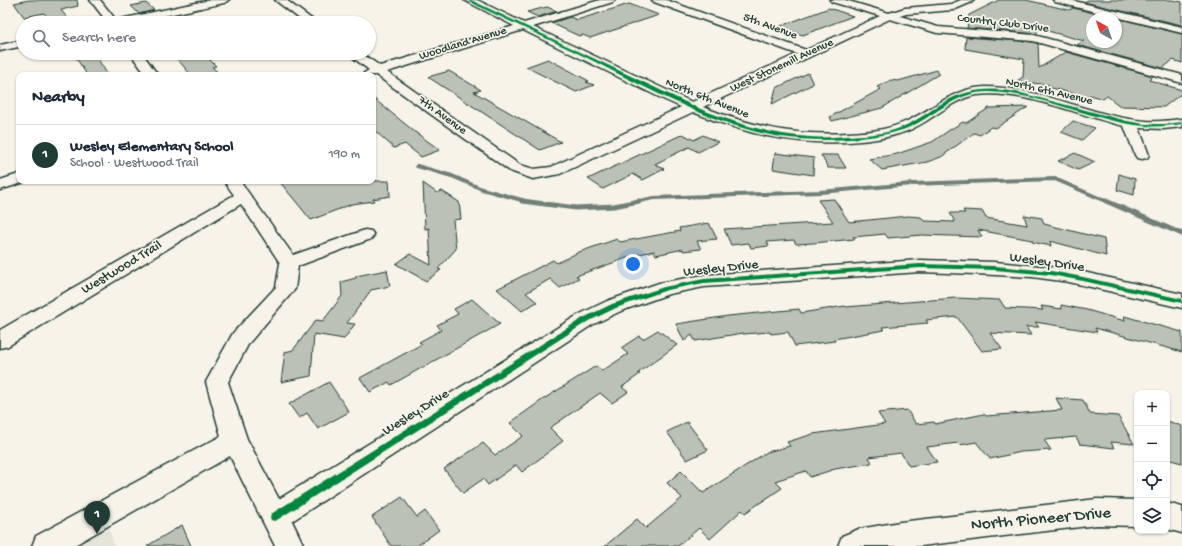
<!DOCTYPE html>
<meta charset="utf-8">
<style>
body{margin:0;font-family:"Gochi Hand",sans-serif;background:#f2f2f3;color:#1f2937}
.controls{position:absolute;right:12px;bottom:12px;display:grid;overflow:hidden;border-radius:8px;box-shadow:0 1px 3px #0004}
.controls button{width:36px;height:36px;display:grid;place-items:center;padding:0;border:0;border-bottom:1px solid #e0e1e3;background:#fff;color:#1f2937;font:20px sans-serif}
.compass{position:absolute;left:1086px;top:12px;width:36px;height:36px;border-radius:50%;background:#fff;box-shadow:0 1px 3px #0004;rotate:320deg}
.you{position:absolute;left:633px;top:264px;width:14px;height:14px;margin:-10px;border:3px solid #fff;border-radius:50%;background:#1a73e8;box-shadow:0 0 0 6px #1a73e833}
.badge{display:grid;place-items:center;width:26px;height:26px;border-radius:50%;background:#1f3d34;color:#fff;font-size:13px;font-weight:700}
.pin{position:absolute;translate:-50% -33px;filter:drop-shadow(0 1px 2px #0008)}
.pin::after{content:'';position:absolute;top:21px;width:14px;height:12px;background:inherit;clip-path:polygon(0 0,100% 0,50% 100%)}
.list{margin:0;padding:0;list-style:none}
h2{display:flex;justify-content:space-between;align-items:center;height:52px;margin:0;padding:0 16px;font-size:17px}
h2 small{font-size:13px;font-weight:400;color:#747a83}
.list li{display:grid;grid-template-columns:26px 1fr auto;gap:12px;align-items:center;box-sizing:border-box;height:60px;padding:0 16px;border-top:1px solid #e0e1e3}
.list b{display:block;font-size:15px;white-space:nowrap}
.list p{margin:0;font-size:13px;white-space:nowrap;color:#747a83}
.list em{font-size:13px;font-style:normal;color:#747a83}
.icon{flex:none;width:22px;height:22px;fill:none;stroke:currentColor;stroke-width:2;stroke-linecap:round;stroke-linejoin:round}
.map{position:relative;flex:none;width:1182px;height:546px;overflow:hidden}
.search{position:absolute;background:#fff;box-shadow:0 1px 3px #0004;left:16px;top:16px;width:360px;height:44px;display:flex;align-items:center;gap:10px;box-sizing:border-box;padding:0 14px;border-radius:22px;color:#747a83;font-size:15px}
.panel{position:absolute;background:#fff;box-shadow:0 1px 3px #0004;left:16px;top:72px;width:360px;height:112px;border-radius:8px}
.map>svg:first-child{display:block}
</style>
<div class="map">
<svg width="1182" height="546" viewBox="0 0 1182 546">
<rect width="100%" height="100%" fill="#f7f3e8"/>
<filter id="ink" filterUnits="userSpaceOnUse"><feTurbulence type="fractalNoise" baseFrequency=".025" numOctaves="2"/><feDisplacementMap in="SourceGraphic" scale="8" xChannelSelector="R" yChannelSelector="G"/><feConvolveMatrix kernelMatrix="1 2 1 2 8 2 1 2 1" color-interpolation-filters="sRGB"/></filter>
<g filter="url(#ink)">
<polygon fill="#e5e4d9" points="107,521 114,546 62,546"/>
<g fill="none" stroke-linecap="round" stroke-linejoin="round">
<g stroke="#6f8077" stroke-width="4">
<polyline points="417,166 452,176 482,189 529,202"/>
<polyline points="634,202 654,198 820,192 912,184 1055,179 1108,202"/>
</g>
<g stroke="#6f8077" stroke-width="5">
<polyline points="522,201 576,208 614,206 639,201"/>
<polyline points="1106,201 1182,234"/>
</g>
</g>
<g fill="#bbc1b6" stroke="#1f3d34">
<polygon points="29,0 77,0 78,6 61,10 71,23 52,23 44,13 24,17 14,3"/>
<polygon points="999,0 1026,0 1069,10 1073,8 1114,18 1092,18 1092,42 1116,42 1116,18 1182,34 1182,63 1173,60 1163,68 1077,45 1084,41 1037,28 1037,34 967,28 969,15"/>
<polygon points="1088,0 1172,0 1182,2 1182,25 1084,2"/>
<polygon points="146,3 154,10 139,14 131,6"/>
<polygon points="629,4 659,15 590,38 583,35 579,36 551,23 570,17 577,20"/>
<polygon points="547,7 557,11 538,17 527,12"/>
<polygon points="829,8 853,16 803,35 778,27"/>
<polygon points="966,37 1033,42 1038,44 1039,68 1066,52 1153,76 1149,80 1182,90 1182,93 1164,107 1120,106 1107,96 1103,99 1090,95 1086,97 1048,87 1049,85 1017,81 1023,77 1024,59 965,49"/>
<polygon points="73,53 94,53 108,75 87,75"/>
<polygon points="172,53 203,53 216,66 212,67 221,75 191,75"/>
<polygon points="548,59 589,81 586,82 594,85 576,92 526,67"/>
<polygon points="937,70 939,74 882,108 832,121 830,117 881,89 877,87 891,80 898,81"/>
<polygon points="449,71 481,90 474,92 561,142 540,150 428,77"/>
<polygon points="808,73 813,84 772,104 776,88"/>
<polygon points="373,98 415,132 440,150 421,157 405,144 394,148 373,129"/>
<polygon points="1028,107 996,128 991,127 980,135 974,133 941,157 927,162 882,170 869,159 897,154 932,142 951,129 963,122 966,123 989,108"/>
<polygon points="1073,121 1095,128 1082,140 1061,132"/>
<polygon points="683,134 694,140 703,135 718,142 698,152 689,147 655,164 664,169 643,180 633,174 603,189 588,179"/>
<polygon points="775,153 814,158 813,175 773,169"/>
<polygon points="1075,153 1095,162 1078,170 1058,161"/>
<polygon points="821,155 838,155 846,168 828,168"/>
<polygon points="1119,174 1135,179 1134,195 1117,190"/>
<polygon points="279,181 389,181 390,196 373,199 374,201 352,204 311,220"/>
<polygon points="423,183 437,193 442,191 459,202 461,219 453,220 456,249 438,269 441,270 426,281 396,264 410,254 431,265 429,228 425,229"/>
<polygon points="834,199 849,222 908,216 921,217 924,221 955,222 950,213 965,213 963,210 982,211 986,218 1027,225 1024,215 1042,218 1044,224 1104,239 1106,256 1050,241 1051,246 1032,242 1032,240 978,230 982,237 921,235 888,238 885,234 853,237 855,239 813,243 796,244 794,240 767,242 769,246 751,248 749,243 731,245 724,229 833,222 818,200"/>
<polygon points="709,223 717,239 697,241 701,249 683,251 683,249 656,255 654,251 635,255 576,276 579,278 560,288 550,279 526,293 537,302 522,311 497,289 553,260 557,263 579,252 617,239 620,242 680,231 679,228"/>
<polygon points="387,270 390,286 371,290 347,323 355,324 344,339 314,334 311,376 281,382 285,352 293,350 316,320 323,321 342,296 341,282 356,278 356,276"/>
<polygon points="956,298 1000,300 1005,308 1043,310 1041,306 1062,309 1061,305 1087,310 1125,321 1124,316 1182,332 1182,352 1095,328 1097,332 1035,322 1039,327 1026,327 1031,335 990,333 1002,349 982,351 957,317 926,320 928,323 882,327 884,330 834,339 835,341 795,346 788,332 771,334 770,332 743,334 743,333 695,341 692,335 684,341 676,324 728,316 799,309 801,313 845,306 846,307"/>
<polygon points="472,299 500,324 391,385 389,382 370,392 360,378 422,344 419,342 441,330 437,325 458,314 454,309"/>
<polygon points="658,330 677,345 638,373 640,374 622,387 628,392 612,403 600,393 550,428 563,441 522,472 516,465 488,485 483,479 463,493 444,469 483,443 495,455 523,436 510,423 542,400 596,366 602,371 628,354 621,348 639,336 643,339"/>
<polygon points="329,382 349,412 318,429 307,413 299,418 289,404"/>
<polygon points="1056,398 1083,400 1090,414 1118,416 1134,444 1111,442 1114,448 1080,444 1076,437 1044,440 1051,450 1021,452 990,459 976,442 960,445 958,443 927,447 937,462 909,466 901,453 869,457 872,463 835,469 810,477 806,471 775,481 782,488 745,513 742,510 710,539 699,528 678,546 605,546 637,519 646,528 682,498 667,483 681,471 703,493 767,452 790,446 787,442 813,434 885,424 878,413 907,410 916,424 934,422 935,424 984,414 986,416 1062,410"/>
<polygon points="1167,421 1182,426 1182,463 1167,459"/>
<polygon points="687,422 708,450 687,460 667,432"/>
<polygon points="402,497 417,517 425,511 439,530 417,546 391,546 372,517"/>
<polygon points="182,525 191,546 147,546"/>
</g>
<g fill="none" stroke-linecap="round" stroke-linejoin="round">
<g stroke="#1f3d34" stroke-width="3">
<g id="street">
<polygon points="90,0 100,0 116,20 210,0 229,0 224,3 131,23 108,23"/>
<polygon points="275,0 286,0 317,23 305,23"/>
<path d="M464,0H477L524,23L600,0H615L613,2L533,27L692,102L797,54L654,2L652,0H666L806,50L880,16L832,2L830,0H845L889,13L905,8L951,4L961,0H974L972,2L953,10L906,14L900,16L938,27L1034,35L1182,75V83L1033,41L937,33L890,19L703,107C754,127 793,136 848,133C868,132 888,130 907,121C934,109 955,87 986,87C1042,87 1091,117 1146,121C1158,122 1170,120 1182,119V127L1164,129L1139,128L1149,155L1147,158L1142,159L1137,158L1135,155L1124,126C1080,116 1021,89 977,95C951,99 931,122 907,131C889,138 868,141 848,142C790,145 746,134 693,112L560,174L533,179L510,171L376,75H365L364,73L369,70L347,53H361L380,66L514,26ZM523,30L665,100L681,107L551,167L534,169L520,165L387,72Z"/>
<polygon points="1053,0 1070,0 1182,27 1182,33 1055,2"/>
<polygon points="23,40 23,46 0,51 0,45"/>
<polygon points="130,53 142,53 158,75 146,75"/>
<polygon points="19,174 19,181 26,181 25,182 0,190 0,180"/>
<polygon points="224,181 240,181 293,255 365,230 371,231 374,235 371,239 298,266 295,289 249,343 228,382 247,439 279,499 578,315 607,301 659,283 704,275 920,260 995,262 1051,267 1083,272 1182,294 1182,308 1069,282 1032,277 976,274 920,272 704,287 669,294 621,311 592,325 292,521 304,546 275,546 230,456 73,546 32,546 36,536 221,436 206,382 233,333 276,287 280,263 241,204 8,346 0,348 0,330 234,195"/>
<polygon points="1097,499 1137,500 1137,526 1097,525 921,546 838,546 842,536 859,529 900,522"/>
<polygon points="1167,503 1182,507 1182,533 1167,529"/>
</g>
</g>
<use href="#street" fill="#f7f3e8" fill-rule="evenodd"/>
<g stroke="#f7f3e8" stroke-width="2">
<g id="cycleway">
<path d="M467,0H471L698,108C734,122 770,135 809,137C821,138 834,137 846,136C862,135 878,135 894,130C913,124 928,112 944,102C969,88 994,87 1021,93L1127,121L1145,124H1164L1182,122V124C1169,126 1157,127 1144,126C1091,121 1042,93 988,92C959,92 940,111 916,124C901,132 885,135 869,137C840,141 810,141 781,137C712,126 640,84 577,53C553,42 529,30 505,19C493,13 479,7 467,0Z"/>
<polygon points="920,264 995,266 1051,271 1083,277 1182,299 1182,303 1083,281 1051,275 995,270 920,268 704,283 667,290 616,308 587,322 277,520 274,521 271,520 270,517 271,514 583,318 612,304 664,287 704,279"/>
</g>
</g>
<use href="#cycleway" fill="#00873e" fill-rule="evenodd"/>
</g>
</g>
<g text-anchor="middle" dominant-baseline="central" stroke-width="3.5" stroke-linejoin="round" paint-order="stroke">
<g font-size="12" fill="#1f3d34" stroke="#f7f3e8">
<text transform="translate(1003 24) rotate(7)">Country Club Drive</text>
<text transform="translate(770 27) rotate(20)">5th Avenue</text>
<text transform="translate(463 44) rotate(-17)">Woodland Avenue</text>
<text transform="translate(782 66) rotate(-25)">West Stonemill Avenue</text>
<text transform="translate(1049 92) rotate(13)">North 6th Avenue</text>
<text transform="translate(707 99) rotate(22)">North 6th Avenue</text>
<text transform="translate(442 116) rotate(36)">7th Avenue</text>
</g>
<g font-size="14" fill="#1f3d34" stroke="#f7f3e8">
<text transform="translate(1047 263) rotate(8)">Wesley Drive</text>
<text transform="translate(122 268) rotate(-31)">Westwood Trail</text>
<text transform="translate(721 269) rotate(-6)">Wesley Drive</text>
<text transform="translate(416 413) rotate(-32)">Wesley Drive</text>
</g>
<g font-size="17" fill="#1f3d34" stroke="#f7f3e8">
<text transform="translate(1041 520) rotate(-5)">North Pioneer Drive</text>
</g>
</g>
</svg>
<div class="controls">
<button>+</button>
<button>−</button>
<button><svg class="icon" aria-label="locate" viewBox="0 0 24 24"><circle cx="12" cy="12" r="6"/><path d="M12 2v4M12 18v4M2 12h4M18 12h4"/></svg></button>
<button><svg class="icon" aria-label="layers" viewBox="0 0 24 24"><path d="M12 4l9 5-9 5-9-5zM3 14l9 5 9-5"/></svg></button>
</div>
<svg class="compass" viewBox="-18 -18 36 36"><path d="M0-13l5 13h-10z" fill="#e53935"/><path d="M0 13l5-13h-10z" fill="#747a83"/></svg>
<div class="you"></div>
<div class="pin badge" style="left:97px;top:534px">1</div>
<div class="search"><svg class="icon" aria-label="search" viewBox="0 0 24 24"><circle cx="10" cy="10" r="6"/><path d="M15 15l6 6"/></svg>Search here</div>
<section class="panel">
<h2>Nearby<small></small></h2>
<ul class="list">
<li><span class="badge">1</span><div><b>Wesley Elementary School</b><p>School · Westwood Trail</p></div><em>190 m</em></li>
</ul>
</section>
</div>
